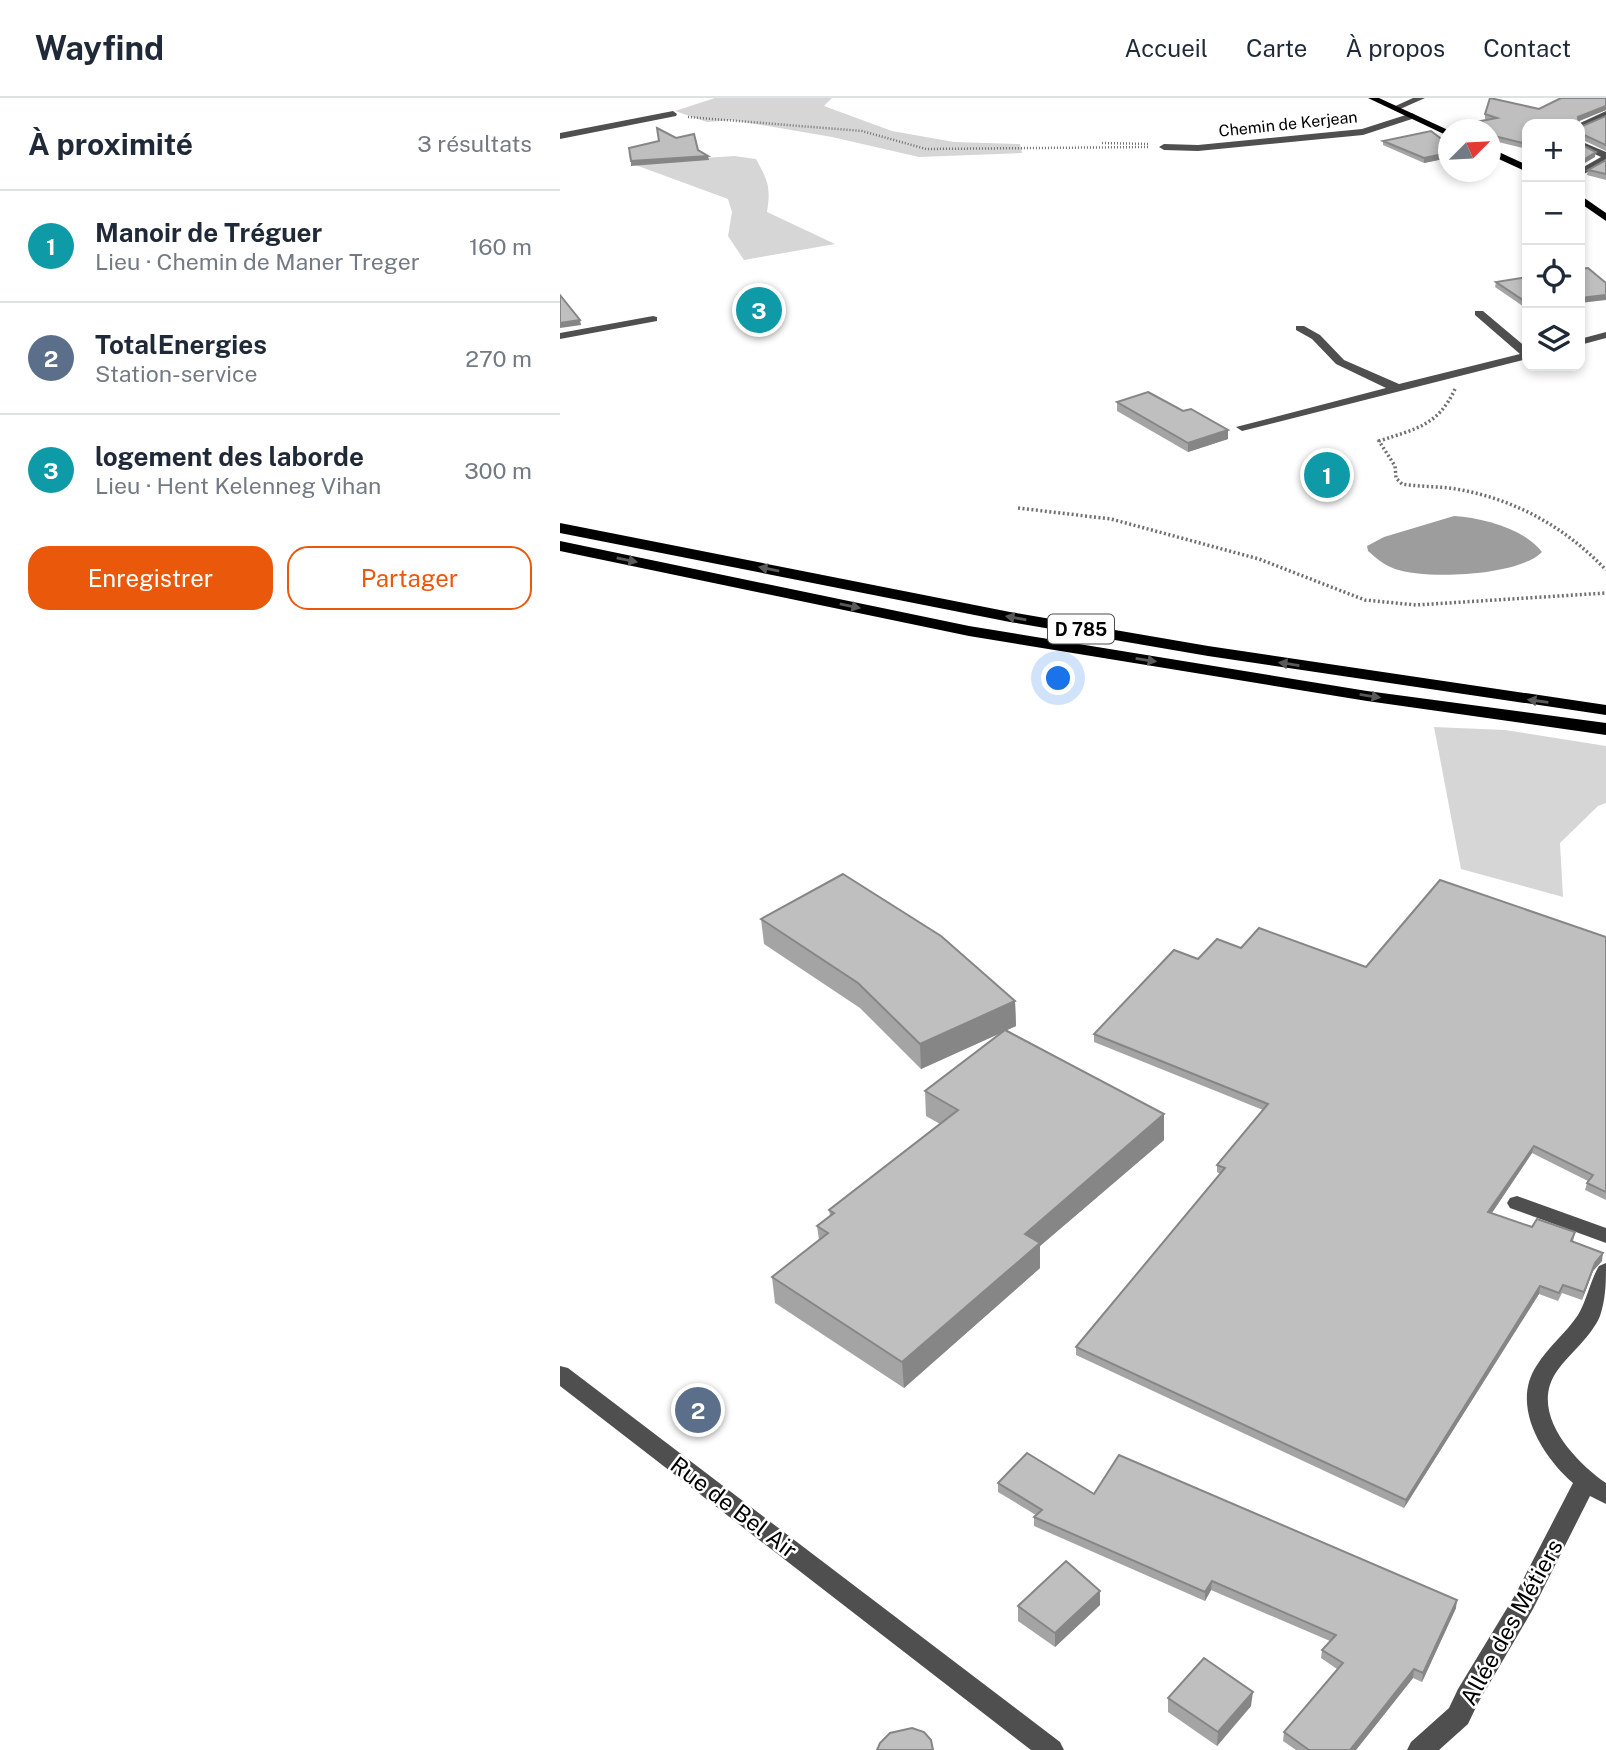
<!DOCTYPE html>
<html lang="fr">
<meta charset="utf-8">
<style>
body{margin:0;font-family:"Public Sans",sans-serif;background:#f6f6f7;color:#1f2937}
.controls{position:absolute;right:21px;top:21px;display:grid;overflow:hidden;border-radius:14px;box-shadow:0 4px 10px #0003}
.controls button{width:63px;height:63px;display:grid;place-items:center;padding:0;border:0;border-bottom:2px solid #e0e1e3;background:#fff;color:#1f2937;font:35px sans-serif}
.compass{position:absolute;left:878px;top:21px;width:63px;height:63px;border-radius:50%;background:#fff;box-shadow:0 4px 10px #0003;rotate:66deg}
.you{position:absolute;left:499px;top:581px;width:24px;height:24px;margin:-18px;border:5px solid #fff;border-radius:50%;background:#1a73e8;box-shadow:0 0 0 10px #1a73e833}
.badge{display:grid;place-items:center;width:46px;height:46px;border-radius:50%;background:#ea580c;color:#fff;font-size:23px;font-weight:700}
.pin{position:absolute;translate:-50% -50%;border:4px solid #fff;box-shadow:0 2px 7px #0006}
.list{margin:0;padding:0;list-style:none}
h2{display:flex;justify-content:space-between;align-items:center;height:91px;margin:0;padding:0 28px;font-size:30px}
h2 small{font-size:23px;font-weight:400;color:#747a83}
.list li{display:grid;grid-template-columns:46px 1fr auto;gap:21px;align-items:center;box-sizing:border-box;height:112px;padding:0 28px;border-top:2px solid #e0e1e3}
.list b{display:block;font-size:26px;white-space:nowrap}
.list p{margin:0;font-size:23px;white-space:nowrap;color:#747a83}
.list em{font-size:23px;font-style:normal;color:#747a83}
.actions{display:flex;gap:14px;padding:21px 28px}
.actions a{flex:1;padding:16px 0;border:2px solid #ea580c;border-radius:21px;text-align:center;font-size:24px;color:#ea580c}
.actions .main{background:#ea580c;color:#fff}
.icon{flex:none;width:38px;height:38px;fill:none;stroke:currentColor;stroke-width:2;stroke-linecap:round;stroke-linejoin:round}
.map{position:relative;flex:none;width:1046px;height:1652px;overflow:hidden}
header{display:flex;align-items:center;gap:42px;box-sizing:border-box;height:98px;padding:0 35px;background:#fff;border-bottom:2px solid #e0e1e3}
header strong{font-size:33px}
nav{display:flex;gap:38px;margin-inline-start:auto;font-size:24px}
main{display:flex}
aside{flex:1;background:#fff}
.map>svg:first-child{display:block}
</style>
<header>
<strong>Wayfind</strong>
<nav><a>Accueil</a><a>Carte</a><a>À propos</a><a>Contact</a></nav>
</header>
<main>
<aside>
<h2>À proximité<small>3 résultats</small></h2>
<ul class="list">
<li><span class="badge" style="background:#0f9aa8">1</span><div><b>Manoir de Tréguer</b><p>Lieu · Chemin de Maner Treger</p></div><em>160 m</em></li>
<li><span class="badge" style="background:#5c6f8a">2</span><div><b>TotalEnergies</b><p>Station-service</p></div><em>270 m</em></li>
<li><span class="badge" style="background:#0f9aa8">3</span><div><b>logement des laborde</b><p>Lieu · Hent Kelenneg Vihan</p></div><em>300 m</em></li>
</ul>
<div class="actions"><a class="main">Enregistrer</a><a>Partager</a></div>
</aside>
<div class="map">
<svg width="1046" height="1652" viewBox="0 0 1046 1652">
<rect width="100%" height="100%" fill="#fff"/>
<g fill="#d6d6d6">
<polygon points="155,0 272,0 264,8 332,33 394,44 460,46 462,55 359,59 272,39 172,22 147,24 115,13"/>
<path d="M174,58L196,61C208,83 211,89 207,114L275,146L184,162L168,138L172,114L168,101L70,65Z"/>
<polygon points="874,629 945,632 1046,648 1046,705 1038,708 1000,745 1003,799 901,771"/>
</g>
<path fill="#9d9d9d" d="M894,418C923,420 963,430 982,454C959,478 866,482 835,471C824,467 816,460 808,453L807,448L824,439Z"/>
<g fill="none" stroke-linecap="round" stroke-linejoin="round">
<g stroke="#717171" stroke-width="2.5" stroke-dasharray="1 2" stroke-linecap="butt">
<polyline points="128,19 302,33 366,51 588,49"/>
<polyline points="542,45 589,46"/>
</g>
<g stroke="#717171" stroke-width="3.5" stroke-dasharray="2 2.5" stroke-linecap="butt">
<path d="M895,291C878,328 855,331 819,343L835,368L836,380L842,386C860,389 878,388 896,391C955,401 1005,429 1046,472"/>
<polyline points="458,410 551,421 699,461 805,502 856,507 1046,495"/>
</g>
<g fill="#4f4f4f" fill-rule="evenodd">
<polygon points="853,0 865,0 838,12 831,10"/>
<polygon points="113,13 117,16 116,18 0,41 0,35"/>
<polygon points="1046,13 1046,20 1020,32 1018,26"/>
<polygon points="852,15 857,18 855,20 803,37 638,53 604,52 599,49 604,46 638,47 802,31"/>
<polygon points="1020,43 1046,54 1046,64 1022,77 1020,71 1041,59 1020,49"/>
<polygon points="915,213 923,213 967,250 967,261 682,333 676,329 826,290 776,266 752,241 736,232 736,228 744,228 760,237 784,262 839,286 960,256 915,217"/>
<polygon points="93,218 97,219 97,223 0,241 0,235"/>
<polygon points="1046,234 1046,240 1020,247 1020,241"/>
<polygon points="957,1098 1046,1130 1046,1145 950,1110 947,1105 950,1100"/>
<path d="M1046,1165C1046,1184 1046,1200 1040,1218C1031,1239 1010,1255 997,1273C968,1314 1014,1363 1046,1385V1406L1030,1398L973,1511L918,1605L908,1626L879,1652H847L851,1644L889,1610L898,1591L955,1497L1013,1385C982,1358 950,1307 977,1267C988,1249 1006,1235 1018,1217C1027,1202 1030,1183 1039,1168Z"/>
<polygon points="0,1268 8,1270 500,1644 504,1652 471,1652 0,1288"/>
</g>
<g fill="#000" fill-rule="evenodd">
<polygon points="808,0 819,0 888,32 888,38"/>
<polygon points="930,50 967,67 967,74 930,57"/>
<polygon points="1020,97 1046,115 1046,123 1020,105"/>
</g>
<g fill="#000" fill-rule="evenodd">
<polygon points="0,425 450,514 648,548 1046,607 1046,617 648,558 450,524 0,435"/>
<polygon points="0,443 409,528 807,593 1046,625 1046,637 807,603 409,538 0,453"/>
</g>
</g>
<g fill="#a4a4a4">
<polygon points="979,11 1046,12 1018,23 967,26 967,51 930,42 930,32 894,32 894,28 927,22 925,21 925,16"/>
<polygon points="1046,18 1046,53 1021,41 1020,29"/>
<polygon points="823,43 888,46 888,60 864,65 823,47"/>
<polygon points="1046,62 1046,82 1027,77 1028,72"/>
<polygon points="967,179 967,211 935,189 936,184"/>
<polygon points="557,304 668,332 668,341 628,354 557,313"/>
<polygon points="201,821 455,903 456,928 447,932 604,1016 604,1042 480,1148 480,1170 344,1290 215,1205 212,1179 259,1142 257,1128 270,1118 269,1112 380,1026 366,1018 365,993 441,935 361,971 300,910 204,846"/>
<polygon points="1046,839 1046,1102 1025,1092 1027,1085 1028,1083 972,1055 932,1115 972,1129 1015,1134 1013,1144 1042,1163 1033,1173 1022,1202 1002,1195 998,1203 979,1196 844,1410 516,1257 516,1249 660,1076 657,1074 657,1067 703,1012 534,944 534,936 638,861 681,850 806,869"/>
<polygon points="438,1385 534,1396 896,1510 862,1584 853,1580 796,1652 736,1652 723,1643 724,1634 777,1571 761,1560 762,1552 770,1543 651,1492 645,1503 474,1428 474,1419 476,1417 438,1394"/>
<polygon points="540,1507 495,1549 458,1523 458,1508"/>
<polygon points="608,1600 691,1608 657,1648 608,1614"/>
</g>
<g fill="#868686">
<polygon points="1046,8 1046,12 1017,24 1018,19"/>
<polygon points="1036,54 1035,59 1020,68 1020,64"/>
<polygon points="888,55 888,60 864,65 864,60"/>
<polygon points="148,58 149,62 71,68 71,63"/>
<polygon points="1046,197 1046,202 1020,205 1020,200"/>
<polygon points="20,222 21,227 0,230 0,225"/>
<polygon points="668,332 668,341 628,354 628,345"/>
<polygon points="455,903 456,928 361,971 360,946"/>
<polygon points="604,1016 604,1042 480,1148 480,1170 344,1290 342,1264 465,1136"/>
<polygon points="974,1048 972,1055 927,1122 928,1114"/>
<polygon points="1043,1155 1042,1163 1033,1173 1022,1202 1024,1194 1035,1165"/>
<polygon points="980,1188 979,1196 844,1410 846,1402"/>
<polygon points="652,1483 651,1492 645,1503 645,1494"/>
<polygon points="540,1493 540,1507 495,1549 495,1535"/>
<polygon points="897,1502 896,1510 862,1584 863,1575"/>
<polygon points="854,1571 853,1580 796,1652 790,1652"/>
<polygon points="693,1594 691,1608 657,1648 658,1634"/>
</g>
<g fill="#bfbfbf" stroke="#868686" stroke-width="2">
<polygon points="930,0 979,11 1001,0 1046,0 1046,8 1018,19 1019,26 967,26 967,46 930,37 930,32 909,32 894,28 937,20 925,16"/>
<polygon points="1046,18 1046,47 1022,36 1020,37 1020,29"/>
<polygon points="97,30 116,40 134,36 138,52 148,58 71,63 69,50 99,43"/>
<polygon points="871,33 888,46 888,55 864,60 823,43"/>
<polygon points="1020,46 1036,54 1020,64"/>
<polygon points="1046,62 1046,76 1028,72"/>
<polygon points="1028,170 1046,185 1046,197 1020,200 1020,171"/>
<polygon points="967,179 967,205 936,184"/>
<polygon points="0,197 20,222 0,225"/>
<polygon points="588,294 623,313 631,311 668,332 628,345 557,304"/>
<polygon points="283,776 381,838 455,903 360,946 298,885 201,821"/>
<polygon points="880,782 1046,839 1046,1094 1027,1085 1033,1077 974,1048 928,1114 972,1129 977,1121 1015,1134 1011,1143 1043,1155 1035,1165 1024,1194 1003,1187 999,1195 980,1188 846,1402 516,1249 665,1070 657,1067 708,1006 534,936 614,852 638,861 657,841 681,850 699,830 806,869"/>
<polygon points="445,932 604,1016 465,1136 480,1145 342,1264 212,1179 268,1135 257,1128 274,1115 269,1112 398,1012 365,993"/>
<polygon points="467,1355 534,1396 559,1357 897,1502 863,1575 854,1571 790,1652 749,1652 724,1634 783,1565 762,1552 776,1537 652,1483 645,1494 474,1419 482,1412 438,1385"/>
<polygon points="506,1463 540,1493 495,1535 458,1508"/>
<polygon points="644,1560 693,1594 658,1634 608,1600"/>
<polygon points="352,1630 364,1634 371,1642 373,1652 317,1652 320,1645 330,1635"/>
</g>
<defs><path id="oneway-solid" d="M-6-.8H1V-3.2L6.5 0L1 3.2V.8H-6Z" transform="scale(1.75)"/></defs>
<g fill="#595959">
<use href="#oneway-solid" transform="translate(67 462) rotate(12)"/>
<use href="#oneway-solid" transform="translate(209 471) rotate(-169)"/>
<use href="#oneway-solid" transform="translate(290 508) rotate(12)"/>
<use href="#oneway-solid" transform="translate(456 520) rotate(-170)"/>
<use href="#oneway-solid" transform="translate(586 562) rotate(9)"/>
<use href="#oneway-solid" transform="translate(729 566) rotate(-171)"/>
<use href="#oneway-solid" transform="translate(810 598) rotate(9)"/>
<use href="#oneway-solid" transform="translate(978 603) rotate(-172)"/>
</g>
<g text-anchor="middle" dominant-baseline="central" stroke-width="5" stroke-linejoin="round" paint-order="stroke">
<g font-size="16" fill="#000" stroke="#fff">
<text transform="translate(728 26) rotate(-6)">Chemin de Kerjean</text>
</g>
<rect fill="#fff" stroke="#4c4c4c" stroke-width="2" x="488" y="516.5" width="66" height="29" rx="5"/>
<g font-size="18" font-weight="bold" fill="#000">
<text x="521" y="531">D 785</text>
</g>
<g font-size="23" fill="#000" stroke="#fff">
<text transform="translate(174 1409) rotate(37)">Rue de Bel Air</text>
<text transform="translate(951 1524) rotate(-61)">Allée des Métiers</text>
</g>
</g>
</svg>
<div class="controls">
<button>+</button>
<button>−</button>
<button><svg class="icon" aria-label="locate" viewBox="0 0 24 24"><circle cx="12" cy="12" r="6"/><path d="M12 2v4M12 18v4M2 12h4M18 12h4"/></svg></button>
<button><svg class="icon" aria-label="layers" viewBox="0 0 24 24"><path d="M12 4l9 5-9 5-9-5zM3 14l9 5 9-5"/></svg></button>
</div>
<svg class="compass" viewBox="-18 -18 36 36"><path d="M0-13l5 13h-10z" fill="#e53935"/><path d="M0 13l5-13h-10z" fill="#747a83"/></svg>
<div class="you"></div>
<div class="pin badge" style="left:767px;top:377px;background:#0f9aa8">1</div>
<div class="pin badge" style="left:138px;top:1312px;background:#5c6f8a">2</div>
<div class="pin badge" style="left:199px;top:212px;background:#0f9aa8">3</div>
</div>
</main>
